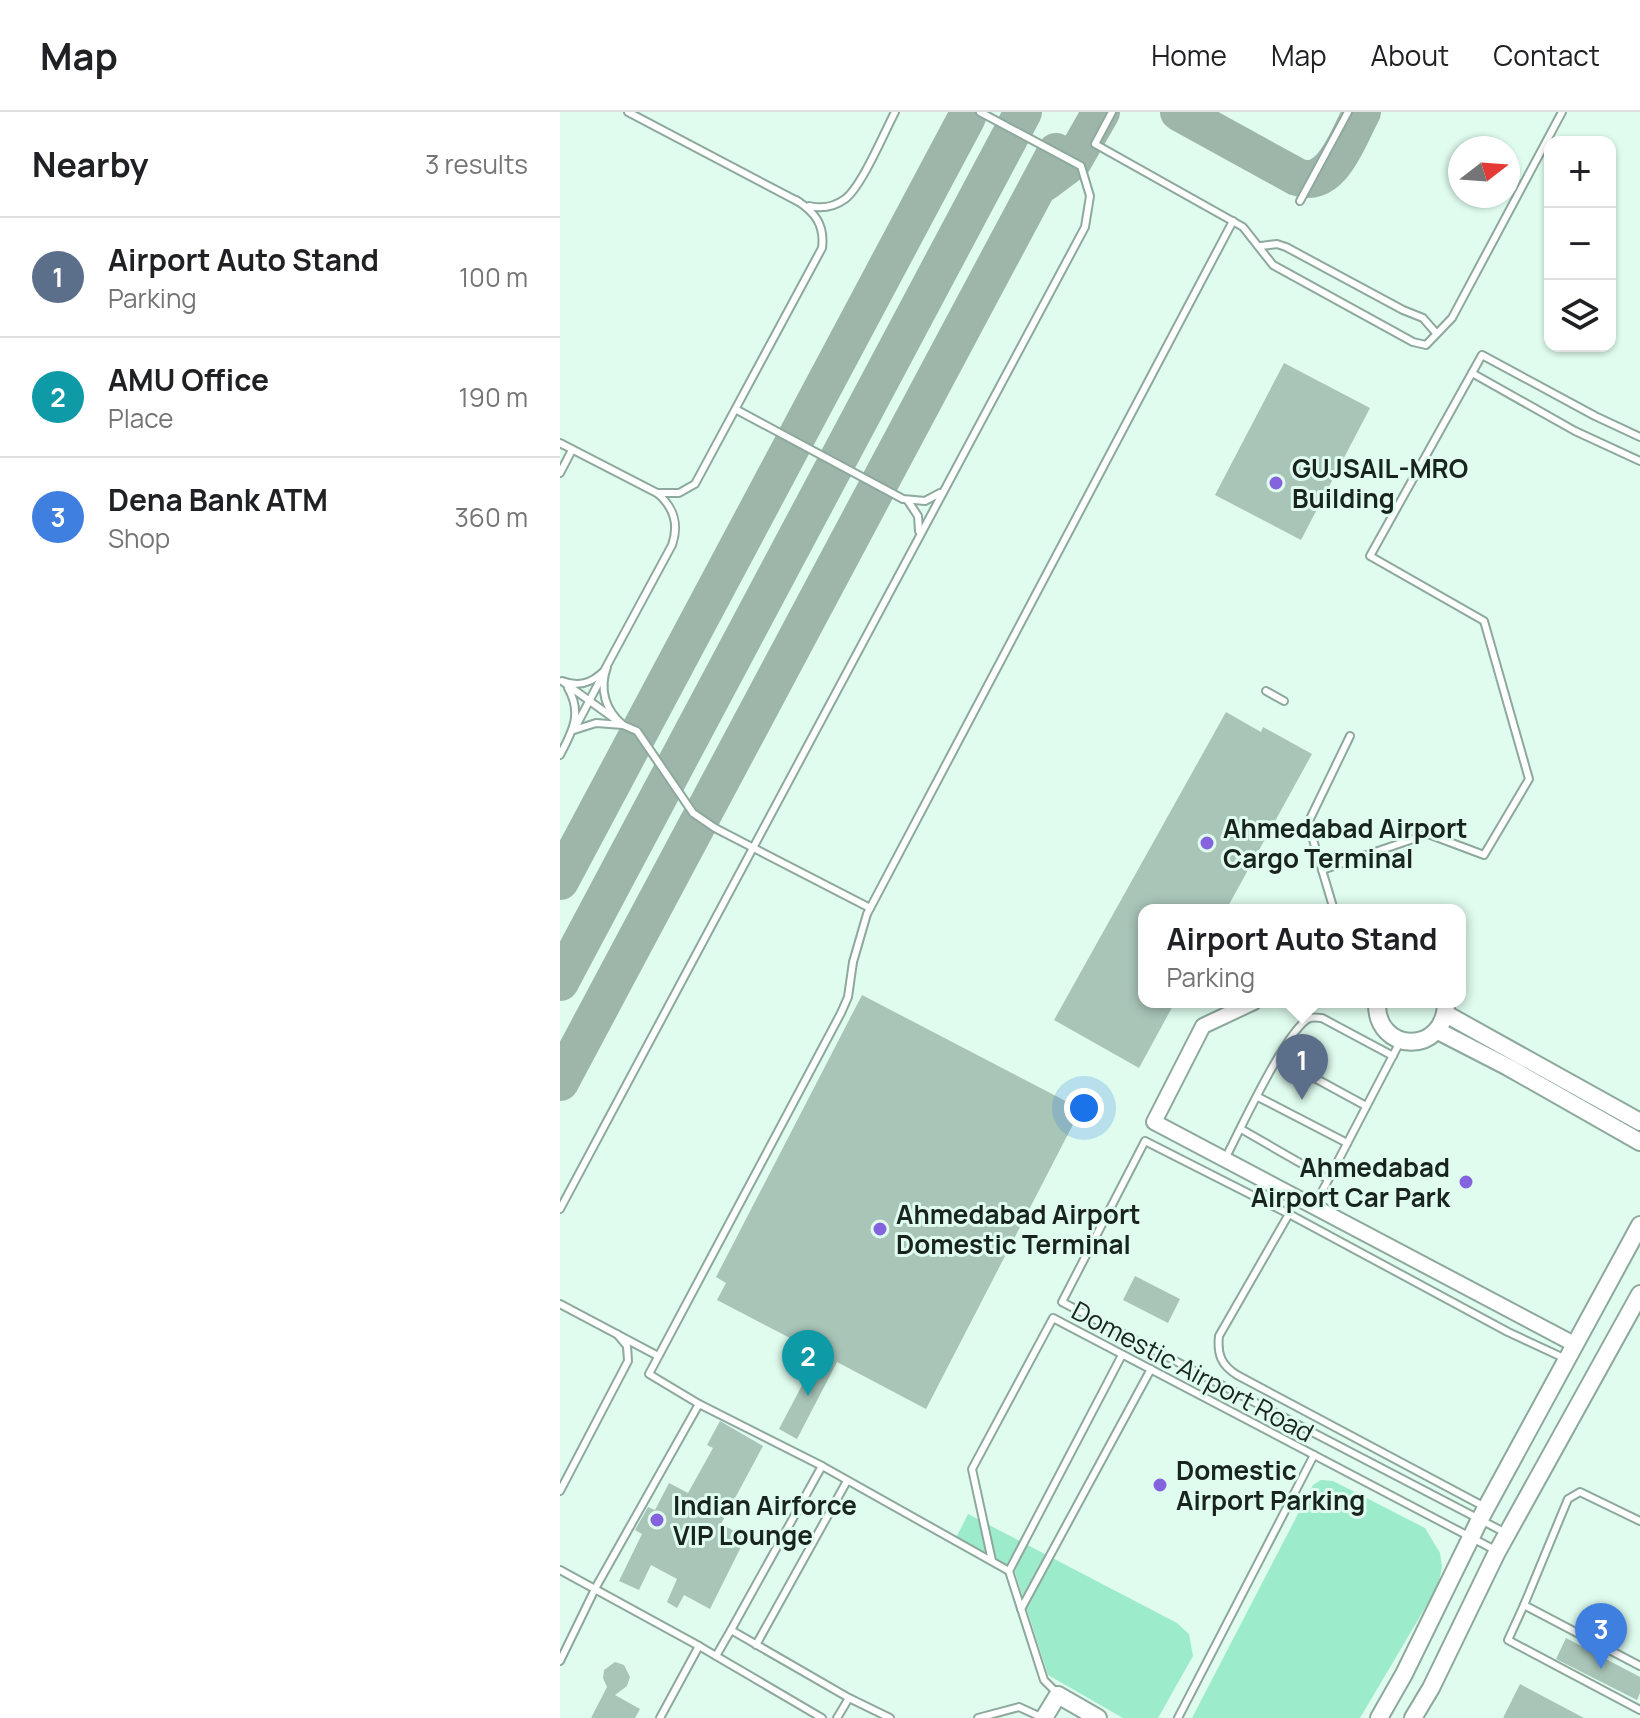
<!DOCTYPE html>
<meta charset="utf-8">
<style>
body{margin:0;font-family:Manrope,sans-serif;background:#f6f6f6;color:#202124}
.controls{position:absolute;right:24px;top:24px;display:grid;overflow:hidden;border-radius:16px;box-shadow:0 2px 6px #0004}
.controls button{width:72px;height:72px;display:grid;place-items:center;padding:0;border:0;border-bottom:2px solid #e0e0e0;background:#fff;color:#202124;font:40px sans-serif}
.compass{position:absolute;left:888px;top:24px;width:72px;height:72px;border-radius:50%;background:#fff;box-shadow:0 2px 6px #0004;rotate:73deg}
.you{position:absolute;left:524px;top:996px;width:28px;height:28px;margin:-20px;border:6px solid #fff;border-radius:50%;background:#1a73e8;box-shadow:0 0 0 12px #1a73e833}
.badge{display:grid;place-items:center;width:52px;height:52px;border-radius:50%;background:#111827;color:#fff;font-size:26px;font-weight:700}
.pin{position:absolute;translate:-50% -66px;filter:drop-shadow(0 2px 4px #0008)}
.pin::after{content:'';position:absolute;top:42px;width:28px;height:24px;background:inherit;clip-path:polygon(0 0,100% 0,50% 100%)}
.popup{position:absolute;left:578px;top:792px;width:328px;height:104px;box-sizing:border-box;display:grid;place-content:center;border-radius:16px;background:#fff;filter:drop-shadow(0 2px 6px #0005);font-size:26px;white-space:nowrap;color:#757577}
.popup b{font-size:30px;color:#202124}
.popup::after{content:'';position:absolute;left:50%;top:100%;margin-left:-16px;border:16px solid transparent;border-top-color:#fff}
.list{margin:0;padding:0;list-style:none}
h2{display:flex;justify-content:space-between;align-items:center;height:104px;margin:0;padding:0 32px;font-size:34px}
h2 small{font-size:26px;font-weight:400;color:#757577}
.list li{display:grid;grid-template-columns:52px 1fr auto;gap:24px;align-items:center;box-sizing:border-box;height:120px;padding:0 32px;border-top:2px solid #e0e0e0}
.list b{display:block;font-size:30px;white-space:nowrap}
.list p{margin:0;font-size:26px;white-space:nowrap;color:#757577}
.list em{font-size:26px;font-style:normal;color:#757577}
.icon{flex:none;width:44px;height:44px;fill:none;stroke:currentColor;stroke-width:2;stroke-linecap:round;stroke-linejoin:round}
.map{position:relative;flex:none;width:1080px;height:1606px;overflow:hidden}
header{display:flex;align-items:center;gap:48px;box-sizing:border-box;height:112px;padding:0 40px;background:#fff;border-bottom:2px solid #e0e0e0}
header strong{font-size:38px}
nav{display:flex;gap:44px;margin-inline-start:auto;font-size:28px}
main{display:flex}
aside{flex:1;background:#fff}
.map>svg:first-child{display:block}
</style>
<header>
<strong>Map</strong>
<nav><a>Home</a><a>Map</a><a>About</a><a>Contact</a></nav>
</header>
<main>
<aside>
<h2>Nearby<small>3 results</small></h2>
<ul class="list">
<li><span class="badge" style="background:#5c6f8a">1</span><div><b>Airport Auto Stand</b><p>Parking</p></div><em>100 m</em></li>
<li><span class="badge" style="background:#0f9aa8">2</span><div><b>AMU Office</b><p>Place</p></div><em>190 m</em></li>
<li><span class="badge" style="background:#3f7fe0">3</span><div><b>Dena Bank ATM</b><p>Shop</p></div><em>360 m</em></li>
</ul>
</aside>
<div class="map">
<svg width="1080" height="1606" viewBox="0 0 1080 1606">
<rect width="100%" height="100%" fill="#dffcee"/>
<g fill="#9cebca">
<polygon points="761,1368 773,1369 865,1416 880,1441 882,1455 878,1474 800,1606 632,1606 753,1373"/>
<polygon points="408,1402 617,1511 629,1522 633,1544 598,1606 563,1606 488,1563 454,1457 396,1426"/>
</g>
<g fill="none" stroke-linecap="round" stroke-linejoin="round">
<g stroke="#9eb6aa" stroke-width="38">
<path d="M619,0L737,65C772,78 788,25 802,0"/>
<polyline points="485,70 513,49 541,0"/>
<polyline points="0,769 407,5"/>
<polyline points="0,870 463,0"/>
<polyline points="0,970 496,40"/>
</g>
</g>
<g fill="#a9c5b8">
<polygon points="724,251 810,296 741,428 655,383"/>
<polygon points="666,600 701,620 703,615 752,642 666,798 584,798 584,890 615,890 579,956 494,908"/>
<polygon points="302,883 521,997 366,1297 277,1250 237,1327 219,1317 259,1241 157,1188 166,1171 156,1165"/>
<polygon points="575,1164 620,1187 608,1211 563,1188"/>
<polygon points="160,1309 203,1334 161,1412 186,1425 150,1497 124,1483 117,1496 107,1490 117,1467 91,1453 79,1478 59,1469 82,1422 75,1418 88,1395 95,1398 109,1371 128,1381 153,1336 147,1333"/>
<polygon points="1006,1526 1080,1565 1080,1581 1077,1588 996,1547"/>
<polygon points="55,1550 64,1553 70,1565 67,1574 55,1583 80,1597 75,1606 31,1606 47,1575 43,1566 44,1558"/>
<polygon points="960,1572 1024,1606 943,1606"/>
</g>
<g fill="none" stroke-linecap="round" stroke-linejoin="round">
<g stroke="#8da89c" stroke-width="10">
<g id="service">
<polyline points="68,0 239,90"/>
<polyline points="552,0 535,32 683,115 713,153 853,230 866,233 892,206 1002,0"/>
<polyline points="740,89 788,0"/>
<path d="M249,94C262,97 274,95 285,87C302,74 324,21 335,0"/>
<polyline points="701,134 717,132 726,135 843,198 863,206 876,221"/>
<polyline points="912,261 1015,319 1080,349"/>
<polyline points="177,298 343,387 365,389 380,381"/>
<path d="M0,331L97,381H119L135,372L262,136C265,113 255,100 236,88"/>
<polyline points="0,361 12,338"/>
<path d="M97,381C114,395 119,413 112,433L44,559C31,572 18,575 2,569L63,613L77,619L133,701L155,716L310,796"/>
<polyline points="348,389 358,404 359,419"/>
<path d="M47,555C39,577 45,598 63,613L36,611L14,618Z"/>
<polyline points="706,579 724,589"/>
<path d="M0,643C12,620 23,602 8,576"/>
<polyline points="762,758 868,722 924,743 969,667 924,509 810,444 922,243 1035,304 1080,325"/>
<polyline points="774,798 748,711 790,624"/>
<polyline points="718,946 806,994"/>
<polyline points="698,985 787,1031"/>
<polyline points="681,1017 768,1067"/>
<path d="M666,1045C679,1020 728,914 750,906C754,905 758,906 762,906L833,944"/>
<polyline points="754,1095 841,928"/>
<polyline points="0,1097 525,115 530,84 521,54 420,0"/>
<path d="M729,1102L659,1224C657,1242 661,1253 677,1263L923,1394"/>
<polyline points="0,1192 98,1244"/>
<polyline points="262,1354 139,1292 89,1262 281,901 288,885 293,850 307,802 673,109"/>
<polyline points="0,1379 68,1249 67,1234 57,1222"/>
<polyline points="1080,1409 1020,1380 1008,1387 964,1493 1080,1554"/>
<polyline points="944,1420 502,1190 585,1029 729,1102 948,1220 1006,1247"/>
<polyline points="432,1449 412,1357 493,1206 935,1438"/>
<polyline points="0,1458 139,1534 262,1606"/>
<polyline points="449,1459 562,1243"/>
<polyline points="964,1493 948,1528 1080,1598"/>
<polyline points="461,1497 591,1257"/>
<polyline points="196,1533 287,1369"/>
<polyline points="156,1544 171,1518"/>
<polyline points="0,1549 36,1475 139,1292"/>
<polyline points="100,1606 139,1534"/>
<polyline points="277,1606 289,1586"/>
<polyline points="330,1606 289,1586 171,1518 262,1354 449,1459 484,1568 497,1581"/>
<polyline points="418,1606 459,1595 483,1606"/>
<polyline points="618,1606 754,1343"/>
</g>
</g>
<g stroke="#8da89c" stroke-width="18">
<polyline id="tertiary" points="694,890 643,914 594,1010 1014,1232"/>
</g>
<g stroke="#8da89c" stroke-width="20">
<g id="secondary">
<path d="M817,890C815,942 886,944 886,890"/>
<polyline points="886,902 1080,1010"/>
<polyline points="878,919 948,955 1080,1030"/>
<polyline points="484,1606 498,1583 538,1606"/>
<polyline points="819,1606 844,1562 920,1407 1080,1113"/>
<polyline points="853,1606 871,1576 937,1440 1080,1182"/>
</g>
</g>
<use href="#service" stroke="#fff" stroke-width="6"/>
<use href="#tertiary" stroke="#fff" stroke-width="14"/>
<use href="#secondary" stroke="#fff" stroke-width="16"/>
</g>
<g fill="#8663de" stroke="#dffcee" stroke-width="3">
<circle cx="716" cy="371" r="8"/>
<circle cx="647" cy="731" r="8"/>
<circle cx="906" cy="1070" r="8"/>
<circle cx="320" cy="1117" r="8"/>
<circle cx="600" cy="1373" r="8"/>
<circle cx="97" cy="1408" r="8"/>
</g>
<g text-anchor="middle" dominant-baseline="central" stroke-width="6" stroke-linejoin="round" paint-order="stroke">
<g font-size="26" font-weight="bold" fill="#19241f" stroke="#dffcee" text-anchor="start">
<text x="732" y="356">GUJSAIL-MRO<tspan x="732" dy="30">Building</tspan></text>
<text x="663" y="716">Ahmedabad Airport<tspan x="663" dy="30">Cargo Terminal</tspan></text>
<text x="890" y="1055" text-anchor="end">Ahmedabad<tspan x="890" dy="30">Airport Car Park</tspan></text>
<text x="336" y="1102">Ahmedabad Airport<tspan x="336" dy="30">Domestic Terminal</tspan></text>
<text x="616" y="1358">Domestic<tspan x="616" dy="30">Airport Parking</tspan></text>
<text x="113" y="1393">Indian Airforce<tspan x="113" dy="30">VIP Lounge</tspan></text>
</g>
<g font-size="26" fill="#19241f" stroke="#dffcee">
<text transform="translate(633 1259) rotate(28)">Domestic Airport Road</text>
</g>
</g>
</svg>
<div class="controls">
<button>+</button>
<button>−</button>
<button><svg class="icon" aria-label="layers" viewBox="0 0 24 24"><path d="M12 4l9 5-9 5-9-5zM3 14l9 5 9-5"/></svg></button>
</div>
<svg class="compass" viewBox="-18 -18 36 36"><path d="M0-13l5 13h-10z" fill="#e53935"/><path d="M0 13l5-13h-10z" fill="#757577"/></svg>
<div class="you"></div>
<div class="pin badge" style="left:742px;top:988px;background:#5c6f8a">1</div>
<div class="popup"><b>Airport Auto Stand</b>Parking</div>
<div class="pin badge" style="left:248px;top:1284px;background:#0f9aa8">2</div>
<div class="pin badge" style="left:1041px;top:1557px;background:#3f7fe0">3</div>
</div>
</main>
